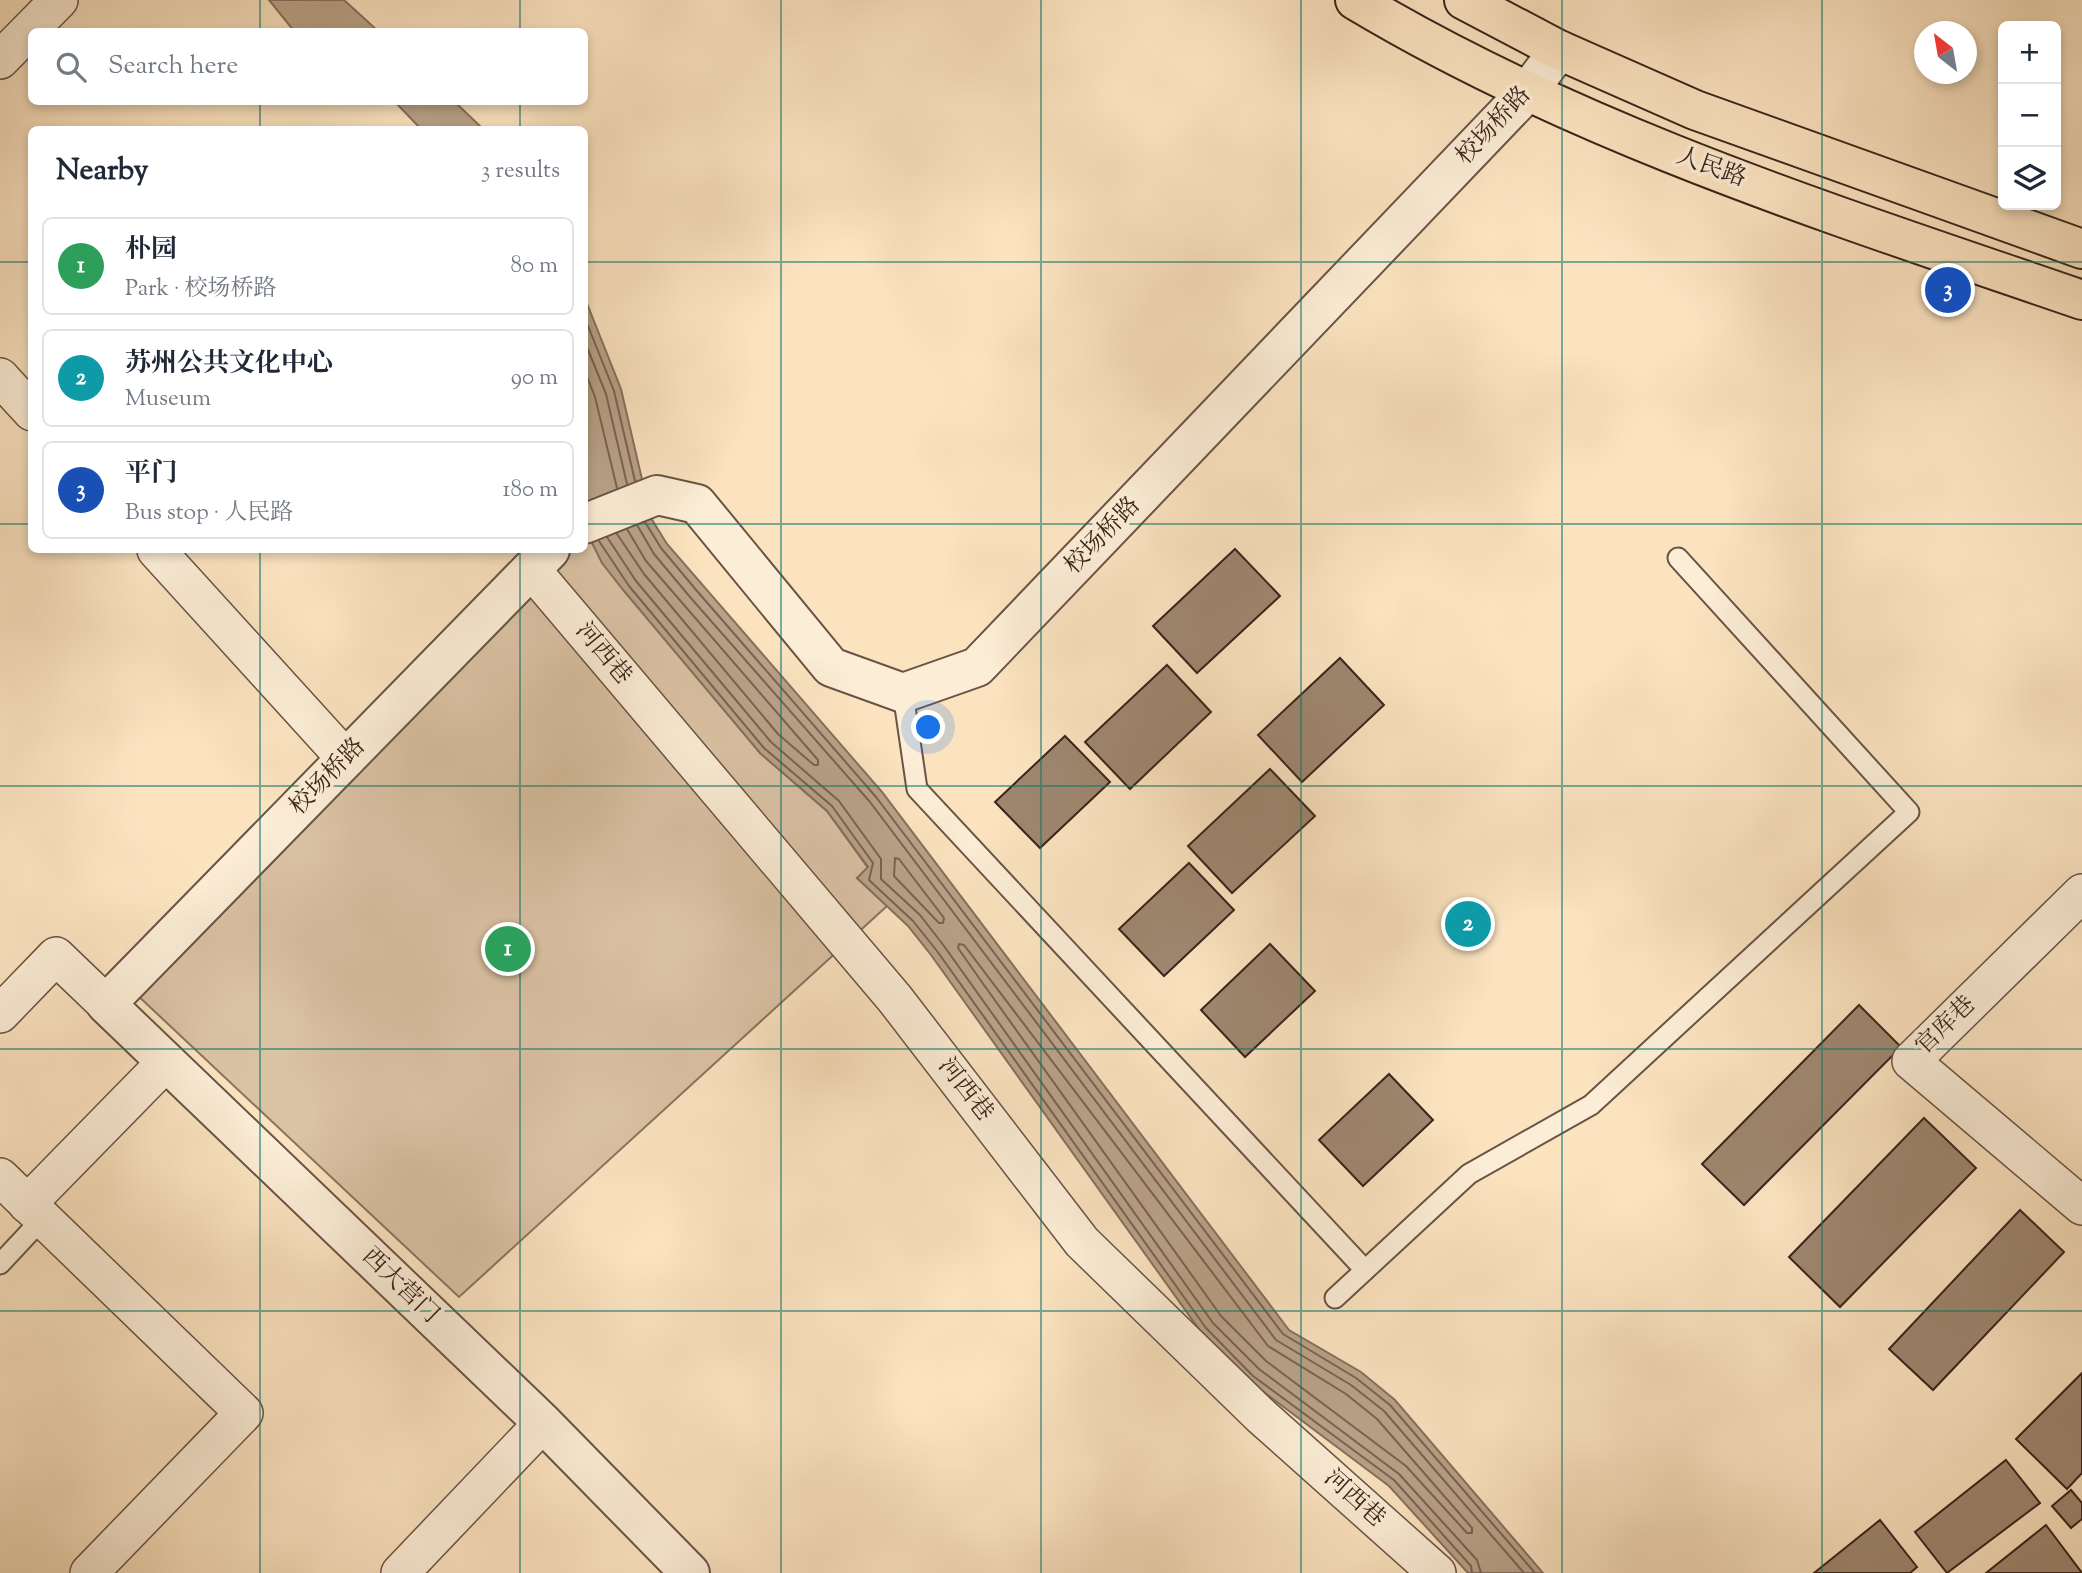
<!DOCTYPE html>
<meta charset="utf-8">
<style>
body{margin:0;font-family:"Sorts Mill Goudy","Noto Serif SC",serif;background:#f6f6f7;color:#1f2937}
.controls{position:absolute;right:21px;top:21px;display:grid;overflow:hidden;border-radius:10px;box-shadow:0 4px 10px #0003}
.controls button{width:63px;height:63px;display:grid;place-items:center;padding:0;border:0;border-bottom:2px solid #e0e1e3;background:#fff;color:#1f2937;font:35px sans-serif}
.compass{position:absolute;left:1914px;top:21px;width:63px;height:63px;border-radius:50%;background:#fff;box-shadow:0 4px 10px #0003;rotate:329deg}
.you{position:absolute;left:929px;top:728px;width:24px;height:24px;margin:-18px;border:5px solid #fff;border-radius:50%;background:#1a73e8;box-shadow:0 0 0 10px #1a73e833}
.badge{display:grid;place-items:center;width:46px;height:46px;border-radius:50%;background:#b45309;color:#fff;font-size:23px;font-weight:700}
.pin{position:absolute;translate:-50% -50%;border:4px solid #fff;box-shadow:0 2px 7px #0006}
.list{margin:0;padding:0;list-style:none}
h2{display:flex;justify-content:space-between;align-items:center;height:91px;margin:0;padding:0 28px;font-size:30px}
h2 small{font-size:23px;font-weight:400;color:#747a83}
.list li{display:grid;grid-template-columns:46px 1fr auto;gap:21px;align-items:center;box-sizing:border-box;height:98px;margin:0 14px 14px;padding:0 14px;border:2px solid #e0e1e3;border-radius:10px}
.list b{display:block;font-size:26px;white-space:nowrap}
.list p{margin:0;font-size:23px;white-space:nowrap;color:#747a83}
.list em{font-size:23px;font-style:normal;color:#747a83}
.icon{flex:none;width:38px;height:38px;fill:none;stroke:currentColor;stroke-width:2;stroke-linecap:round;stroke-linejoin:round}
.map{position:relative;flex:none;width:2082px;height:1573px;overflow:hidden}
.search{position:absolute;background:#fff;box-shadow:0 4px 10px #0003;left:28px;top:28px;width:560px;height:77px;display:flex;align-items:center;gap:18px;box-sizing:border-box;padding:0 24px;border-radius:10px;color:#747a83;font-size:26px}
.panel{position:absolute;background:#fff;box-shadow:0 4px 10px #0003;left:28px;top:126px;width:560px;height:427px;border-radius:10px}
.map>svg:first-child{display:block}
</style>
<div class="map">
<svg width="2082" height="1573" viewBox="0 0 2082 1573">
<rect width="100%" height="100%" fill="#fbe3c0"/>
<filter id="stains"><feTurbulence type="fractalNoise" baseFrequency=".00286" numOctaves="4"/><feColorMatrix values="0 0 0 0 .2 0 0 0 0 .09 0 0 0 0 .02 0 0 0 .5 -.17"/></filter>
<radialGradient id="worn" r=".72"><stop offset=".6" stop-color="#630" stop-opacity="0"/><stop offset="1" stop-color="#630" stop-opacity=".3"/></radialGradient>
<polygon fill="#dac2a4" stroke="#8a725f" stroke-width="2" points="585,532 760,753 827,811 868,868 857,878 887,906 459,1297 135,993 568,550 584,550"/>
<g fill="#b9a288" stroke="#866f5c" stroke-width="2">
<polygon points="269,0 344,0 378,31 294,31"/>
<polygon points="395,102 455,102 483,129 421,129"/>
<polygon points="584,296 621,389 651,518 667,544 882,792 1289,1330 1361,1372 1395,1400 1543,1573 1468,1573 1389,1486 1249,1381 1201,1332 931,955 908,926 857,878 868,867 827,811 760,753 624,591 602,563 586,531"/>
</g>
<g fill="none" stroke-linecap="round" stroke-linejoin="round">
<g stroke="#7a6251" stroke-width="2">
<polyline points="584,316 614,391 635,481"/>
<polyline points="584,340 606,394 627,484"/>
<polyline points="584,369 595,397 617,488"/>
<polyline points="645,522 661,548 697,591 876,797 1283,1334 1356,1378 1390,1405 1535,1573"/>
<polyline points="637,525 654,554 690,597 870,802 1276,1340 1351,1385 1384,1411 1524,1573"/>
<polyline points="617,534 644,574 778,734 814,765 818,765 818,760 646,561 627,529"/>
<polyline points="607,537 636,581 771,742 839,801 881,859 881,879 920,915 944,946 1213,1323 1259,1369 1399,1474 1477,1560 1481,1573"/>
<polyline points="599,541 629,586 764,748 832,806 873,863 869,880 913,921 937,951 1206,1328 1253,1376 1394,1480 1471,1566 1472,1573"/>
<polygon points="895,858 899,859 944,918 943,923 939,923 894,876"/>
<polygon points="959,944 964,945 1268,1346 1346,1394 1377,1419 1472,1528 1472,1533 1467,1533 1406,1466 1266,1361 1221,1316 979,978 958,948"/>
</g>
</g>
<g fill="#9e8770" stroke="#3a231a" stroke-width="2">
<polygon points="1235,549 1280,596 1197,673 1153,626"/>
<polygon points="1340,658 1384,705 1302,782 1258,735"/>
<polygon points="1167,665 1211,712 1130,789 1085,742"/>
<polygon points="1065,736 1110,782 1040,848 995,802"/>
<polygon points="1270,769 1315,816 1232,893 1188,846"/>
<polygon points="1189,863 1234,910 1164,976 1119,929"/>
<polygon points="1270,944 1315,991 1245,1057 1201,1010"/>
<polygon points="1859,1005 1901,1047 1744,1205 1702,1164"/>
<polygon points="1389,1074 1433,1120 1363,1186 1319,1140"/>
<polygon points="1924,1118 1976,1168 1840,1307 1789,1257"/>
<polygon points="2020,1210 2064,1252 1933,1390 1889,1349"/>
<polygon points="2082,1373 2082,1473 2067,1489 2016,1439"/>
<polygon points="2006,1460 2040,1503 1947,1573 1915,1532"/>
<polygon points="2071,1490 2082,1503 2082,1519 2071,1528 2052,1506"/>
<polygon points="1880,1520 1917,1567 1910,1573 1814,1573"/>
<polygon points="2046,1525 2082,1573 1986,1573"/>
</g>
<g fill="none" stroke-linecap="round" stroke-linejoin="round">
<g stroke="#6a5344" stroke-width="23">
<g id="service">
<polyline points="903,693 917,789 1365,1270"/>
<polyline points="0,1264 43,1218"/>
<polyline points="1335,1298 1469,1174 1591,1105 1909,812 1678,558"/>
</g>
</g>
<g stroke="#6a5344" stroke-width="40">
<g id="minor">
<polyline points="0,60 59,0"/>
<polyline points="0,377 32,412"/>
<polyline points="156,550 346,759"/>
<polyline points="531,569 895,999 1082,1242 1261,1416 1437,1573"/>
<polyline points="2082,893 1911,1061 2082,1206"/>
<polyline points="0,1014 56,956 106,1004"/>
<polyline points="0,1177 244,1413 89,1573"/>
<polyline points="27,1204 166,1062"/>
<polyline points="400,1573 543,1423"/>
</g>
</g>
<g stroke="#6a5344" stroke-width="42">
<g id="tertiary">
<polyline points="584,524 657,495 697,504 831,667 903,693 977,667 1529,90 1559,50"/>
<polyline points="550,550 106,1004 543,1423 690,1573"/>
</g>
</g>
<g stroke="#3a231a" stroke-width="42">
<g id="primary">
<path d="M1355,0C1580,135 1835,215 2082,300"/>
<polyline points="1464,0 1559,50 1695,110 2082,249"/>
</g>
</g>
<use href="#service" stroke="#fcedd6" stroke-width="19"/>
<use href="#minor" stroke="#fcedd6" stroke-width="37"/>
<use href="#tertiary" stroke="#fcedd6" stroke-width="38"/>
<use href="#primary" stroke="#fbe3c0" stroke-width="38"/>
</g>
<path fill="none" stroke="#0f766e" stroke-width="2" stroke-opacity="0.55" d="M260,0V32M520,0V32M781,0V1573M1041,0V1573M1301,0V1573M1562,0V1573M1822,0V1573M260,102V130M520,102V130M0,262H32M584,262H2082M0,524H32M584,524H2082M260,550V1573M520,550V1573M0,786H2082M0,1049H2082M0,1311H2082"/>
<g text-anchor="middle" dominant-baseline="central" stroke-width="7" stroke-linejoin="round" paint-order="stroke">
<g font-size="24" fill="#3a231a" stroke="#fcedd6">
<text transform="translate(1494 126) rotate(-47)">校场桥路</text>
<text transform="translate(1711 168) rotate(20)">人民路</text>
<text transform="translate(1103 536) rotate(-46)">校场桥路</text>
<text transform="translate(603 654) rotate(50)">河西巷</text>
<text transform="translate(328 777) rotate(-46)">校场桥路</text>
<text transform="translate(1946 1026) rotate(-44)">官库巷</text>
<text transform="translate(965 1090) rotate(52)">河西巷</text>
<text transform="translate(400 1286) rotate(44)">西大营门</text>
<text transform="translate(1354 1499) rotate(42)">河西巷</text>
</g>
</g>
<rect width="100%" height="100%" filter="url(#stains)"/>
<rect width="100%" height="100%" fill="url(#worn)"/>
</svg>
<div class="controls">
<button>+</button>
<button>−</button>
<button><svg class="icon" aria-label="layers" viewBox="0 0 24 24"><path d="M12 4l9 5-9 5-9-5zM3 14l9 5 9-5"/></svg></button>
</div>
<svg class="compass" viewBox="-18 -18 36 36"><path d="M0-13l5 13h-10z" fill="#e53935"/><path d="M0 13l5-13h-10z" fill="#747a83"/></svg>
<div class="you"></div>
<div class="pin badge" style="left:508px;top:949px;background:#2e9e5b">1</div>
<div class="pin badge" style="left:1468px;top:924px;background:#0f9aa8">2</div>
<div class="pin badge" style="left:1948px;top:290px;background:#1a4fb4">3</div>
<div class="search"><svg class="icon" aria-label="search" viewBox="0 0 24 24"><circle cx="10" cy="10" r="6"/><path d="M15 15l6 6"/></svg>Search here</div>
<section class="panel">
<h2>Nearby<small>3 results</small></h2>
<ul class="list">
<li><span class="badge" style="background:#2e9e5b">1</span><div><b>朴园</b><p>Park · 校场桥路</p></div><em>80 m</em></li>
<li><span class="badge" style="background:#0f9aa8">2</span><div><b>苏州公共文化中心</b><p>Museum</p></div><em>90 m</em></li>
<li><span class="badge" style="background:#1a4fb4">3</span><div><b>平门</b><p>Bus stop · 人民路</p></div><em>180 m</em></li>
</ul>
</section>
</div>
